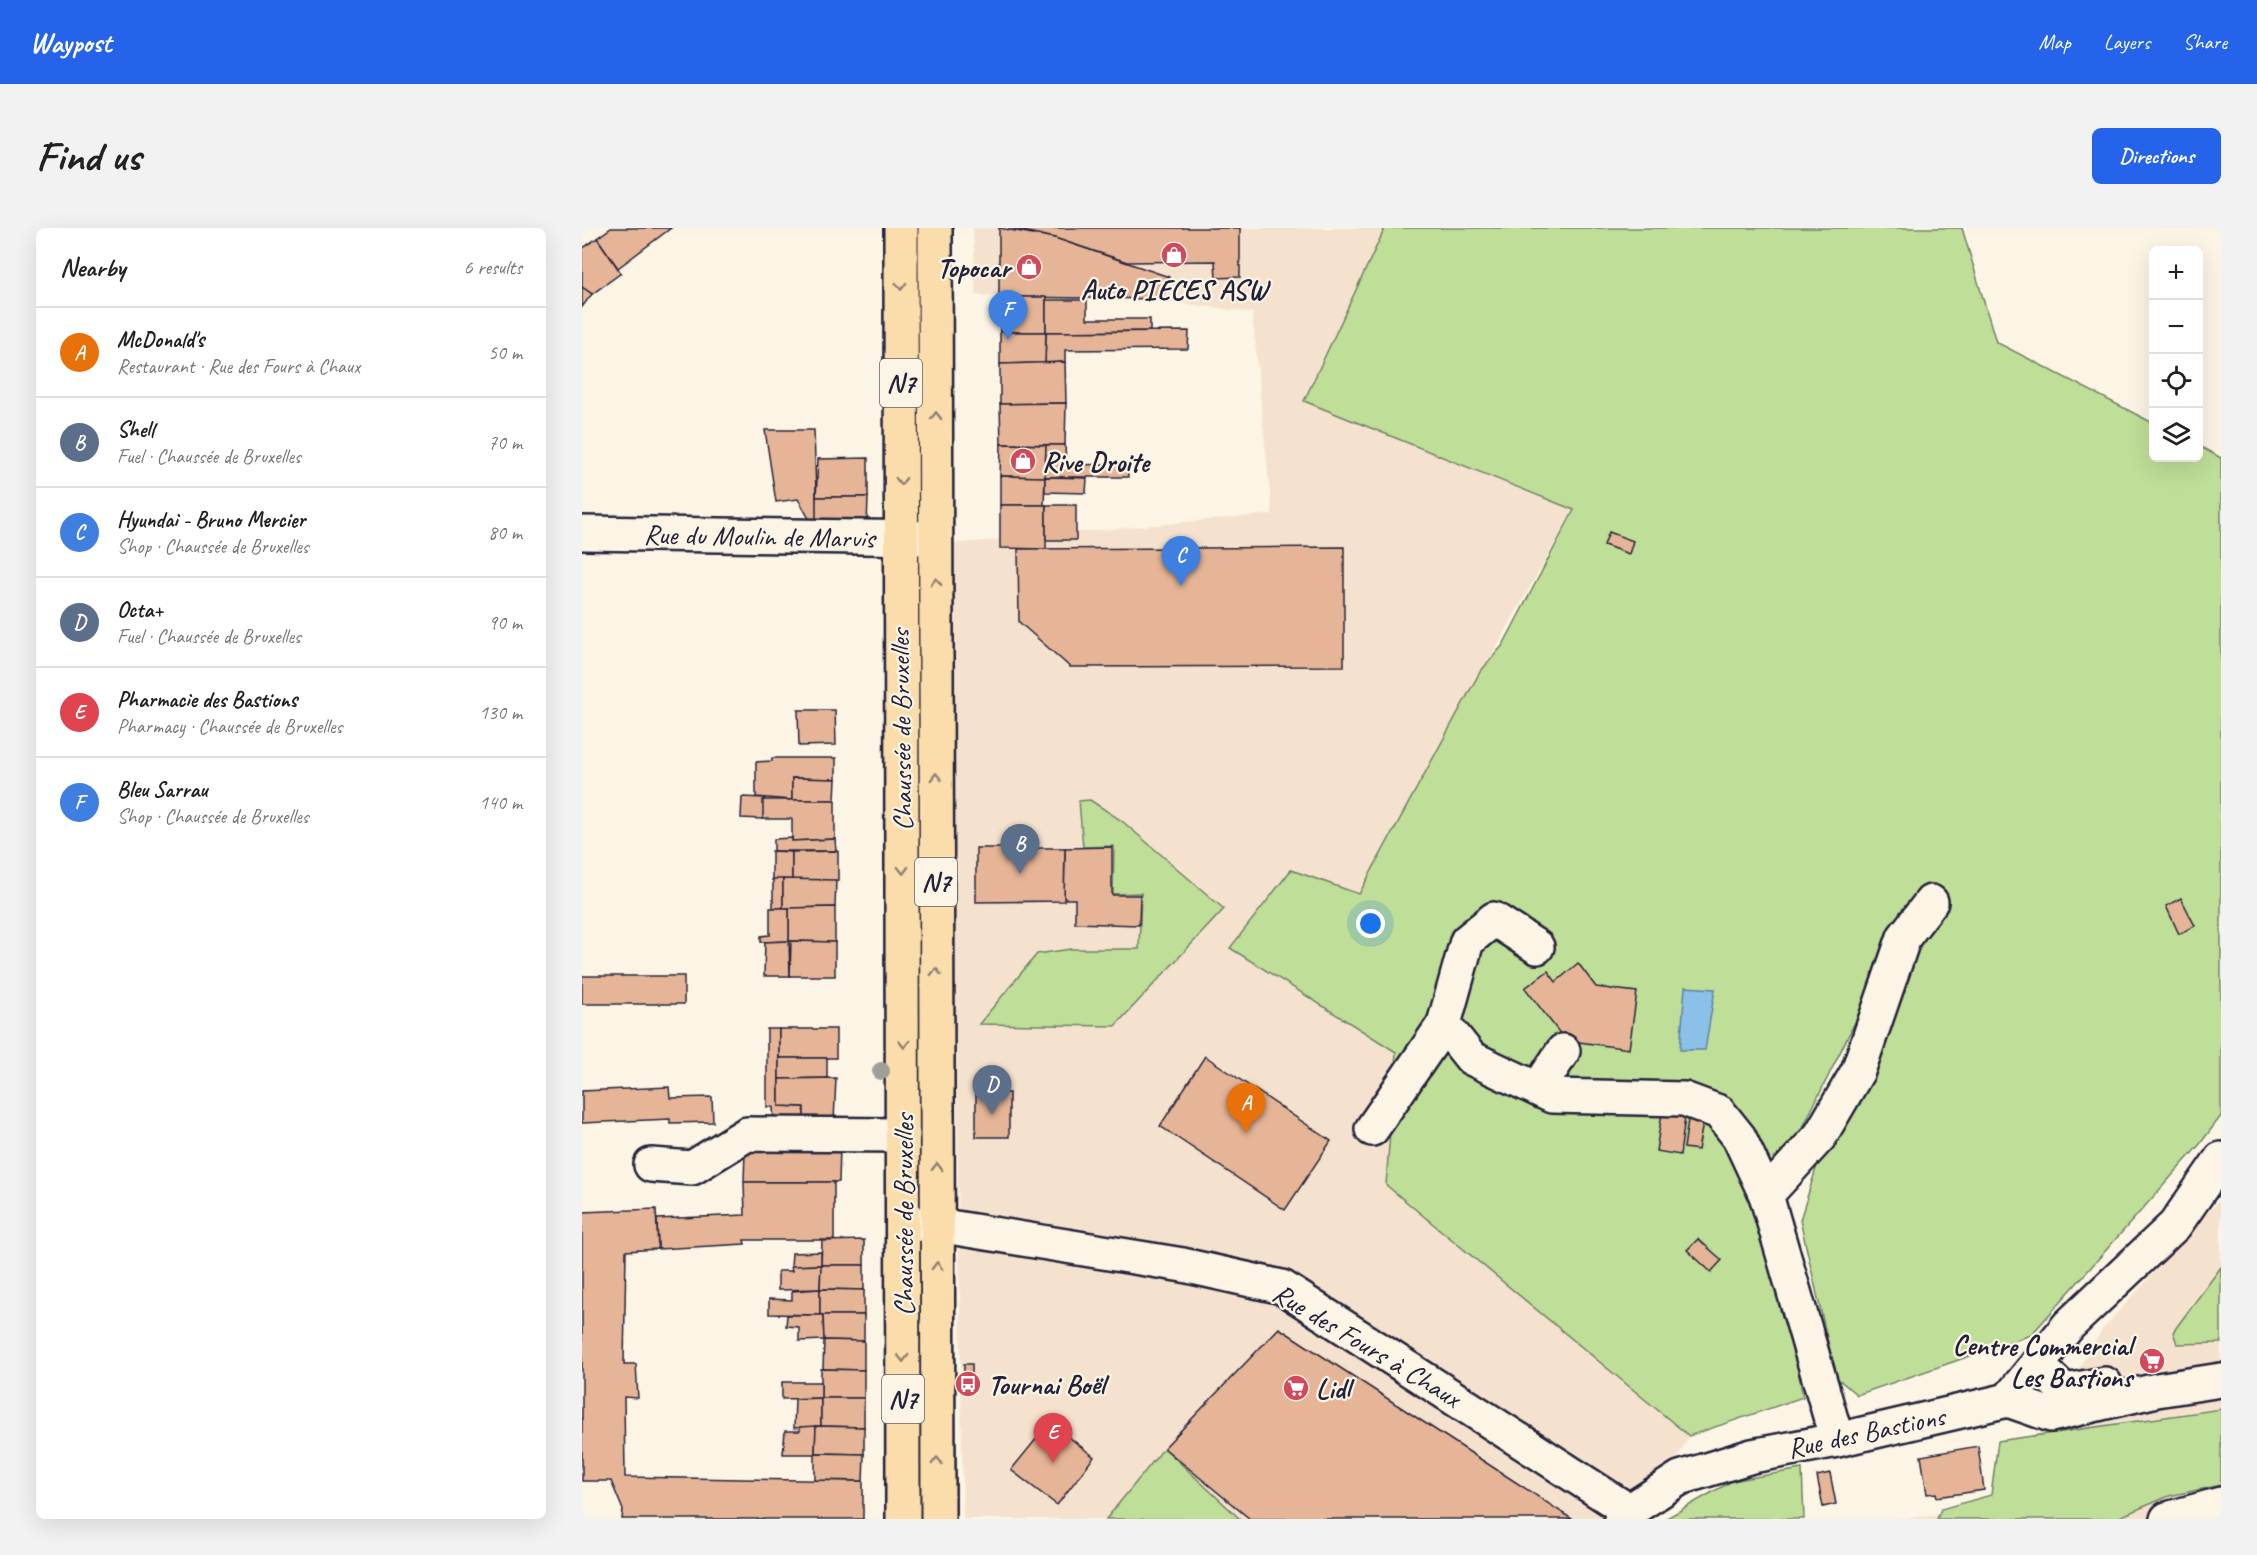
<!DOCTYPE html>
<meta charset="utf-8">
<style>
body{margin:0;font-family:Caveat,sans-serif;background:#f2f2f2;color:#222}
.controls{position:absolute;right:18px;top:18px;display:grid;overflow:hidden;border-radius:9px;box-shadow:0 6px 24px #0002}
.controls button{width:54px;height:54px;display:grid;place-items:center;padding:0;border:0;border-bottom:2px solid #e0e0e0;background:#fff;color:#222;font:30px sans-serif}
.you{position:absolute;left:789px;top:696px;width:21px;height:21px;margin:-15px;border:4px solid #fff;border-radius:50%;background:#1a73e8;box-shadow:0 0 0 9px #1a73e833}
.badge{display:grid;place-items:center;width:39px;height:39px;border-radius:50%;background:#2563eb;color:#fff;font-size:20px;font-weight:700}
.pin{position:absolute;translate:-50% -50px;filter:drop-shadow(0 2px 3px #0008)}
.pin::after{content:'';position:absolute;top:32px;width:21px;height:18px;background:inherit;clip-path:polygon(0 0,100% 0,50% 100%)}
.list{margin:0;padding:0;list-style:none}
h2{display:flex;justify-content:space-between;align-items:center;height:78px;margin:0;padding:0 24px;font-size:26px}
h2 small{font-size:20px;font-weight:400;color:#767676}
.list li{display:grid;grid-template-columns:39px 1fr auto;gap:18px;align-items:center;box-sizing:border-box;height:90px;padding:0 24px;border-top:2px solid #e0e0e0}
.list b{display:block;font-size:22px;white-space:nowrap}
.list p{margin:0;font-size:20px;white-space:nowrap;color:#767676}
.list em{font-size:20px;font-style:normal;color:#767676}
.icon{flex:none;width:33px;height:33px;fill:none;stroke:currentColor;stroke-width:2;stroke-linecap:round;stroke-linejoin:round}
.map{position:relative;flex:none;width:1639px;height:1291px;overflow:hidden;border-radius:9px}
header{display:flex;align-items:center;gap:36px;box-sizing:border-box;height:84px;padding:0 30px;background:#2563eb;color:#fff}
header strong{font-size:28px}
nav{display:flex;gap:33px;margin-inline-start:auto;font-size:21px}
.intro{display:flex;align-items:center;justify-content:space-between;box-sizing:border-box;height:144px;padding:0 36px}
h1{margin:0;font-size:42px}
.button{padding:15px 27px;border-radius:9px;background:#2563eb;color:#fff;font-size:21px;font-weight:700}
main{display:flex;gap:36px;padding:0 36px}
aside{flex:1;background:#fff;border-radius:9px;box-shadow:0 6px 24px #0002}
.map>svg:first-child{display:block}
</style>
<header>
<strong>Waypost</strong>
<nav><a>Map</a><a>Layers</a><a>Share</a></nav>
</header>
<div class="intro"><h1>Find us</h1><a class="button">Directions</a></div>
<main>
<aside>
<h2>Nearby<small>6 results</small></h2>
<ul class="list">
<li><span class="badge" style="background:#e8710a">A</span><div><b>McDonald's</b><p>Restaurant · Rue des Fours à Chaux</p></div><em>50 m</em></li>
<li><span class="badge" style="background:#5c6f8a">B</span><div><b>Shell</b><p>Fuel · Chaussée de Bruxelles</p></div><em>70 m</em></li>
<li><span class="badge" style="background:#3f7fe0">C</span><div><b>Hyundai - Bruno Mercier</b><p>Shop · Chaussée de Bruxelles</p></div><em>80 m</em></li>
<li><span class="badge" style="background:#5c6f8a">D</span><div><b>Octa+</b><p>Fuel · Chaussée de Bruxelles</p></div><em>90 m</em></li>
<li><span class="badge" style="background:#e0444e">E</span><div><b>Pharmacie des Bastions</b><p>Pharmacy · Chaussée de Bruxelles</p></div><em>130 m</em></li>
<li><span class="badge" style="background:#3f7fe0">F</span><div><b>Bleu Sarrau</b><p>Shop · Chaussée de Bruxelles</p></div><em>140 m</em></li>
</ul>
</aside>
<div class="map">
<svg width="1639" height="1291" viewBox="0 0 1639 1291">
<rect width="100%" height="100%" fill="#fcf5e5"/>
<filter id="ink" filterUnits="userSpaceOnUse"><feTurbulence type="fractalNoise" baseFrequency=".0167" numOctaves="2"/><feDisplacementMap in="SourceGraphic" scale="12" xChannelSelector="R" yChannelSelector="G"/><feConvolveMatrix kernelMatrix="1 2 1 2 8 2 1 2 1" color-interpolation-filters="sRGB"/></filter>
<g filter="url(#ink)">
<g fill="#f5e2ce">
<polygon points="391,0 803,0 722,173 992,281 776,667 648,720 814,824 804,957 1107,1208 1063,1291 381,1291 369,462 370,316 690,286 670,85 579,72 394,67"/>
<polygon points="1639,970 1639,1291 1307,1291 1410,1284 1520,1102"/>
</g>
<g fill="#bfde97" stroke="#708069" stroke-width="1.5">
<polygon points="803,0 1380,0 1414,114 1571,195 1572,230 1616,230 1617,218 1639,230 1639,888 1618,916 1449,1107 1275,1167 1254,1149 1218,992 1291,758 1214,913 1180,946 1221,1169 1107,1208 804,957 814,824 648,720 709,642 777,666 898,444 921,417 992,282 722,173"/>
<polygon points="508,572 540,593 642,681 533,798 397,796 455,726 489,721 557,721 559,665 531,666 532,618 501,619 497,573"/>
<polygon points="1639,1039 1639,1115 1595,1116 1591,1104"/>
<polygon points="1639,1181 1639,1257 1587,1268 1533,1291 1355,1291 1359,1281 1409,1267 1416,1213"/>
<polygon points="582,1220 658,1291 524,1291"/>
<polygon points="1220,1241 1222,1291 1083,1291 1150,1253"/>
</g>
<polygon fill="#8bc0e9" stroke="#6181a3" stroke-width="1.5" points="1103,759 1133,761 1123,822 1098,822"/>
<g fill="#e6b597" stroke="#22223b" stroke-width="1.5">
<polygon points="29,0 89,0 36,40 15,10"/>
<polygon points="417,0 473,10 587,49 580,71 417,69"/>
<polygon points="428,0 658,0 658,49 634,50 633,33 545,34 473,10"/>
<polygon points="15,10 39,45 10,66 0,59 0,21"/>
<polygon points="0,59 10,66 0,79"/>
<polygon points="417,69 464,69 464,104 418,104"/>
<polygon points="464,72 505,72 505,91 568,91 568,103 464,104"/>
<polygon points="607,103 606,121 483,122 483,134 463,135 464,104"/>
<polygon points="418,104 464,104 463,135 418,136"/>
<polygon points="483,134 484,175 418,176 418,136"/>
<polygon points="484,175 483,217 419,216 418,176"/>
<polygon points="183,202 232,202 235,296 229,294 216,271 194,274"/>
<polygon points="419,216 464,217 463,249 418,248"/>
<polygon points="483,217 484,237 545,236 546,249 463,249 464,217"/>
<polygon points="286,230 286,269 234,269 236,231"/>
<polygon points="418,248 463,249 462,277 418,277"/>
<polygon points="463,249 505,250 504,265 463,264"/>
<polygon points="234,269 286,269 285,298 234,298"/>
<polygon points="418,277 464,277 464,321 418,320"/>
<rect x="464" y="277" width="30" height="35"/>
<polygon points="1027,304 1051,313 1047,326 1022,317"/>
<polygon points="762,319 762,438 488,439 437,394 436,321"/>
<polygon points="216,482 253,482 254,517 217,518"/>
<polygon points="190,530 254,530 254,551 210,550 210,572 174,569 174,534 190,533"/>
<polygon points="210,550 254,551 253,572 210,572"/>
<polygon points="160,569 183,570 181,591 159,590"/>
<polygon points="181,572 253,572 253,611 210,613 210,591 181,591"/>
<polygon points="210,610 210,613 253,611 254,623 192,623 192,611"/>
<polygon points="530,619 530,667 558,667 557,697 493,695 493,671 482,671 483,620"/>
<polygon points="394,620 483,620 482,673 394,674"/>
<polygon points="190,623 210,624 210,652 190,652"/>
<polygon points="256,623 256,653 210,652 210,624"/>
<rect x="191" y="651" width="10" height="29"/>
<polygon points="201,651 254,652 253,679 201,680"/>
<polygon points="1599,670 1613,698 1597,706 1584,678"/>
<polygon points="253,679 253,714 207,713 207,680"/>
<polygon points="188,680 207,680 207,713 179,714 179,708 188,707"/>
<polygon points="207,713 208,748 182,748 183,714"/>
<polygon points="209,713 253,714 253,748 208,748"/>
<polygon points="996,735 1014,759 1055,764 1047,821 983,812 943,760 966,743 974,754"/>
<rect x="0" y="748" width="102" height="28"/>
<polygon points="185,801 197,801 197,878 222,879 222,894 192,896 191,879 185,879"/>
<rect x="197" y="801" width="57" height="29"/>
<polygon points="623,828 749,913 703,982 578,898"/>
<polygon points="197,830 245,830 245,850 197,851"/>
<polygon points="254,850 252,893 222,894 222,879 197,878 197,851"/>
<polygon points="87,859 88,870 130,869 131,894 88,895 88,891 0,895 0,863"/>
<rect x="394" y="865" width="33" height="44"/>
<polygon points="1080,885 1103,889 1098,927 1074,923"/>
<polygon points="1106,892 1121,895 1116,922 1102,920"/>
<polygon points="258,918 257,954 162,954 163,922"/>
<polygon points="162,954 252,954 252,1012 162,1012 163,1016 76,1021 75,991 163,987"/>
<polygon points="74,981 76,1021 44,1023 42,1136 54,1136 56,1170 42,1169 43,1249 281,1253 281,1291 40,1291 41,1282 29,1253 0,1253 0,984"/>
<polygon points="1116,1011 1140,1032 1129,1044 1105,1022"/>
<polygon points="282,1012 282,1037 239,1037 240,1013"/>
<polygon points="239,1024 239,1037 209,1038 210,1025"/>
<polygon points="239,1037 238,1061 196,1062 196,1043 210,1043 209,1038"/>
<polygon points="239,1037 282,1037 282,1062 238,1061"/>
<polygon points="238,1061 238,1087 187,1086 187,1071 210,1072 210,1063"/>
<polygon points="238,1061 282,1062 282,1087 238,1087"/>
<polygon points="205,1087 241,1087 242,1112 217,1113 217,1099 204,1098"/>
<polygon points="241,1087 282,1087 282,1113 242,1112"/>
<polygon points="697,1100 932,1253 990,1291 668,1291 582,1220"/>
<polygon points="242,1112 282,1113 282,1142 241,1141"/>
<polygon points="382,1136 390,1136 390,1156 382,1157"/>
<polygon points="239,1141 282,1142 282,1170 239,1170"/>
<polygon points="200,1154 239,1154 239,1170 200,1171"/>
<polygon points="239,1170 239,1198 212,1200 213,1171"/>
<polygon points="239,1170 282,1170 282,1199 239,1198"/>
<polygon points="468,1194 512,1229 475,1277 429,1242"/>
<polygon points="234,1198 233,1226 201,1226 203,1203 218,1203 218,1199"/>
<polygon points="234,1198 282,1199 282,1226 233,1225"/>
<polygon points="1396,1218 1402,1262 1355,1269 1354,1265 1345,1266 1339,1228"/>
<polygon points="233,1225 282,1226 281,1253 233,1252"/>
<polygon points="1248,1245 1254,1276 1241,1279 1235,1248"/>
</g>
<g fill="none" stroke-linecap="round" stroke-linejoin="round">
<g stroke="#22223b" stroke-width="38">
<g id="minor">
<polyline points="0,305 349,310"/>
<polyline points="955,719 912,691 885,713 862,796 889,830 970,868 1102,871 1137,884 1157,909 1184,967"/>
<polyline points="956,861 981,823"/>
<polyline points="790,901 862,796"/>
<polyline points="69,937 110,940 165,906 321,907"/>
<polyline points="321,995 355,997 601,1037 700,1059 1047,1283"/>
<polyline points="1455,1137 1483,1163 1523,1156"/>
<polyline points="1426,1172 1487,1097 1593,997 1639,931"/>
<polyline points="1255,1212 1184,967 1238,908 1276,843 1322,709 1349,674"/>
<polyline points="1039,1291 1047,1283 1098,1250 1170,1228 1255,1212 1426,1172 1469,1187 1575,1162 1639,1152"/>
<polyline points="1585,1291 1639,1276"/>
</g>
</g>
<g stroke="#22223b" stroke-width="38">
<g id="major">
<polyline points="319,0 321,1291"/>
<polyline points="353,0 356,1291"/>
</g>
</g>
<use href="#minor" stroke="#fcf5e5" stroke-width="33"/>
<use href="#major" stroke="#faddab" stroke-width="33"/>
</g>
<circle fill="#9ea097" cx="299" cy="843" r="9"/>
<defs><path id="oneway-chevron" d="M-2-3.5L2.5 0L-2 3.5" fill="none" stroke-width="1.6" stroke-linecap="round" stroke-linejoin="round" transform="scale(1.5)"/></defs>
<g stroke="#8e8073">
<use href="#oneway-chevron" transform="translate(319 58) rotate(90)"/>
<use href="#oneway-chevron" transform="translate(354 188) rotate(-90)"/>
<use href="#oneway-chevron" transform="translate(319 253) rotate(90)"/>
<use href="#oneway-chevron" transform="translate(354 354) rotate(-90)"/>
<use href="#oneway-chevron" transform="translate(354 549) rotate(-90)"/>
<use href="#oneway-chevron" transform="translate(321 642) rotate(89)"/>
<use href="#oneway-chevron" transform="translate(354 744) rotate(-90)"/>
<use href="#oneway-chevron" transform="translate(322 816) rotate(90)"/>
<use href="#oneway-chevron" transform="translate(355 939) rotate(-90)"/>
<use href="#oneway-chevron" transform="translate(355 1038) rotate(-90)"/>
<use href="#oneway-chevron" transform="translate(321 1130) rotate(90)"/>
<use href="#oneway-chevron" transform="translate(355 1233) rotate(-90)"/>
</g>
</g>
<defs>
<g id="shop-disc" transform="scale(1.35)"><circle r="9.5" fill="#d1495b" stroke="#fcf5e5"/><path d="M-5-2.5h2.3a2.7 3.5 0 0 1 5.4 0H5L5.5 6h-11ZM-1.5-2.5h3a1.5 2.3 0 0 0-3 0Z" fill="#fff"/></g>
<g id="supermarket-disc" transform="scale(1.35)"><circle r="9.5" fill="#d1495b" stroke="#fcf5e5"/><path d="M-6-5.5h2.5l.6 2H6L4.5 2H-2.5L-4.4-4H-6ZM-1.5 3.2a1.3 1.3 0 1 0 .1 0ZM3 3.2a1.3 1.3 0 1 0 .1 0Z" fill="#fff"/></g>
<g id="bus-disc" transform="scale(1.35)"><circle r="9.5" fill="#d1495b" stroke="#fcf5e5"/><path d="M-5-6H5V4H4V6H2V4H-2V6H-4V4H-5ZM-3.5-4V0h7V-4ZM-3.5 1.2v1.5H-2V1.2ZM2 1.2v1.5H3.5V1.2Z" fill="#fff"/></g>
</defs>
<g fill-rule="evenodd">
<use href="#shop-disc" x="592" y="27"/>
<use href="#shop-disc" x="447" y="39"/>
<use href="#shop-disc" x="441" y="233"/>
<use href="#supermarket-disc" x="1570" y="1133"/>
<use href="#bus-disc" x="386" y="1156"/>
<use href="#supermarket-disc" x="714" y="1160"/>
</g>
<g text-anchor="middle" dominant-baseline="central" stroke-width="4.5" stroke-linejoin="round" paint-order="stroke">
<g fill="#fcf5e5" stroke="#63616e" stroke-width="1.5">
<rect x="298" y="131" width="42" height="48" rx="4.5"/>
<rect x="333" y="630" width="42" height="48" rx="4.5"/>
<rect x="300" y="1147" width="42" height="48" rx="4.5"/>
</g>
<g font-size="27" font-weight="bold" fill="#22223b">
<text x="319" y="155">N7</text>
<text x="354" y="654">N7</text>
<text x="321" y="1171">N7</text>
</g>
<g font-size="28" font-weight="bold" fill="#22223b" stroke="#fcf5e5" text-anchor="start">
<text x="428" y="39" text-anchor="end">Topocar</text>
<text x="592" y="61" text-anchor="middle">Auto PIECES ASW</text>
<text x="460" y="233">Rive Droite</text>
<text x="1550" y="1117" text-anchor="end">Centre Commercial<tspan x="1550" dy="32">Les Bastions</tspan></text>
<text x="406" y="1156">Tournai Boël</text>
<text x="734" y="1160">Lidl</text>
</g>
<g font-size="28" fill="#22223b" stroke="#fcf5e5">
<text transform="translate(177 308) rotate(1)">Rue du Moulin de Marvis</text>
<text transform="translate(319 502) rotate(-91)">Chaussée de Bruxelles</text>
<text transform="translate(321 987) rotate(-90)">Chaussée de Bruxelles</text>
<text transform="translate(785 1117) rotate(31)">Rue des Fours à Chaux</text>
<text transform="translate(1284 1204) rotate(-12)">Rue des Bastions</text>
</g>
</g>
</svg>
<div class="controls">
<button>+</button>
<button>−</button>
<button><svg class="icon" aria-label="locate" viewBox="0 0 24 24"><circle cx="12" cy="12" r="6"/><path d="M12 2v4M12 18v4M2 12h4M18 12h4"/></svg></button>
<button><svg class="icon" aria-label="layers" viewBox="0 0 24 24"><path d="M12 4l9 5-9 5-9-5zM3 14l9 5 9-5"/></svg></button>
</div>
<div class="you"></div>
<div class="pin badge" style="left:664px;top:905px;background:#e8710a">A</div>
<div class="pin badge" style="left:438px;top:646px;background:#5c6f8a">B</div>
<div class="pin badge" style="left:599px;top:358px;background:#3f7fe0">C</div>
<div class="pin badge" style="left:410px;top:887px;background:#5c6f8a">D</div>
<div class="pin badge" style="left:471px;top:1235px;background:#e0444e">E</div>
<div class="pin badge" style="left:426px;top:112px;background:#3f7fe0">F</div>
</div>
</main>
